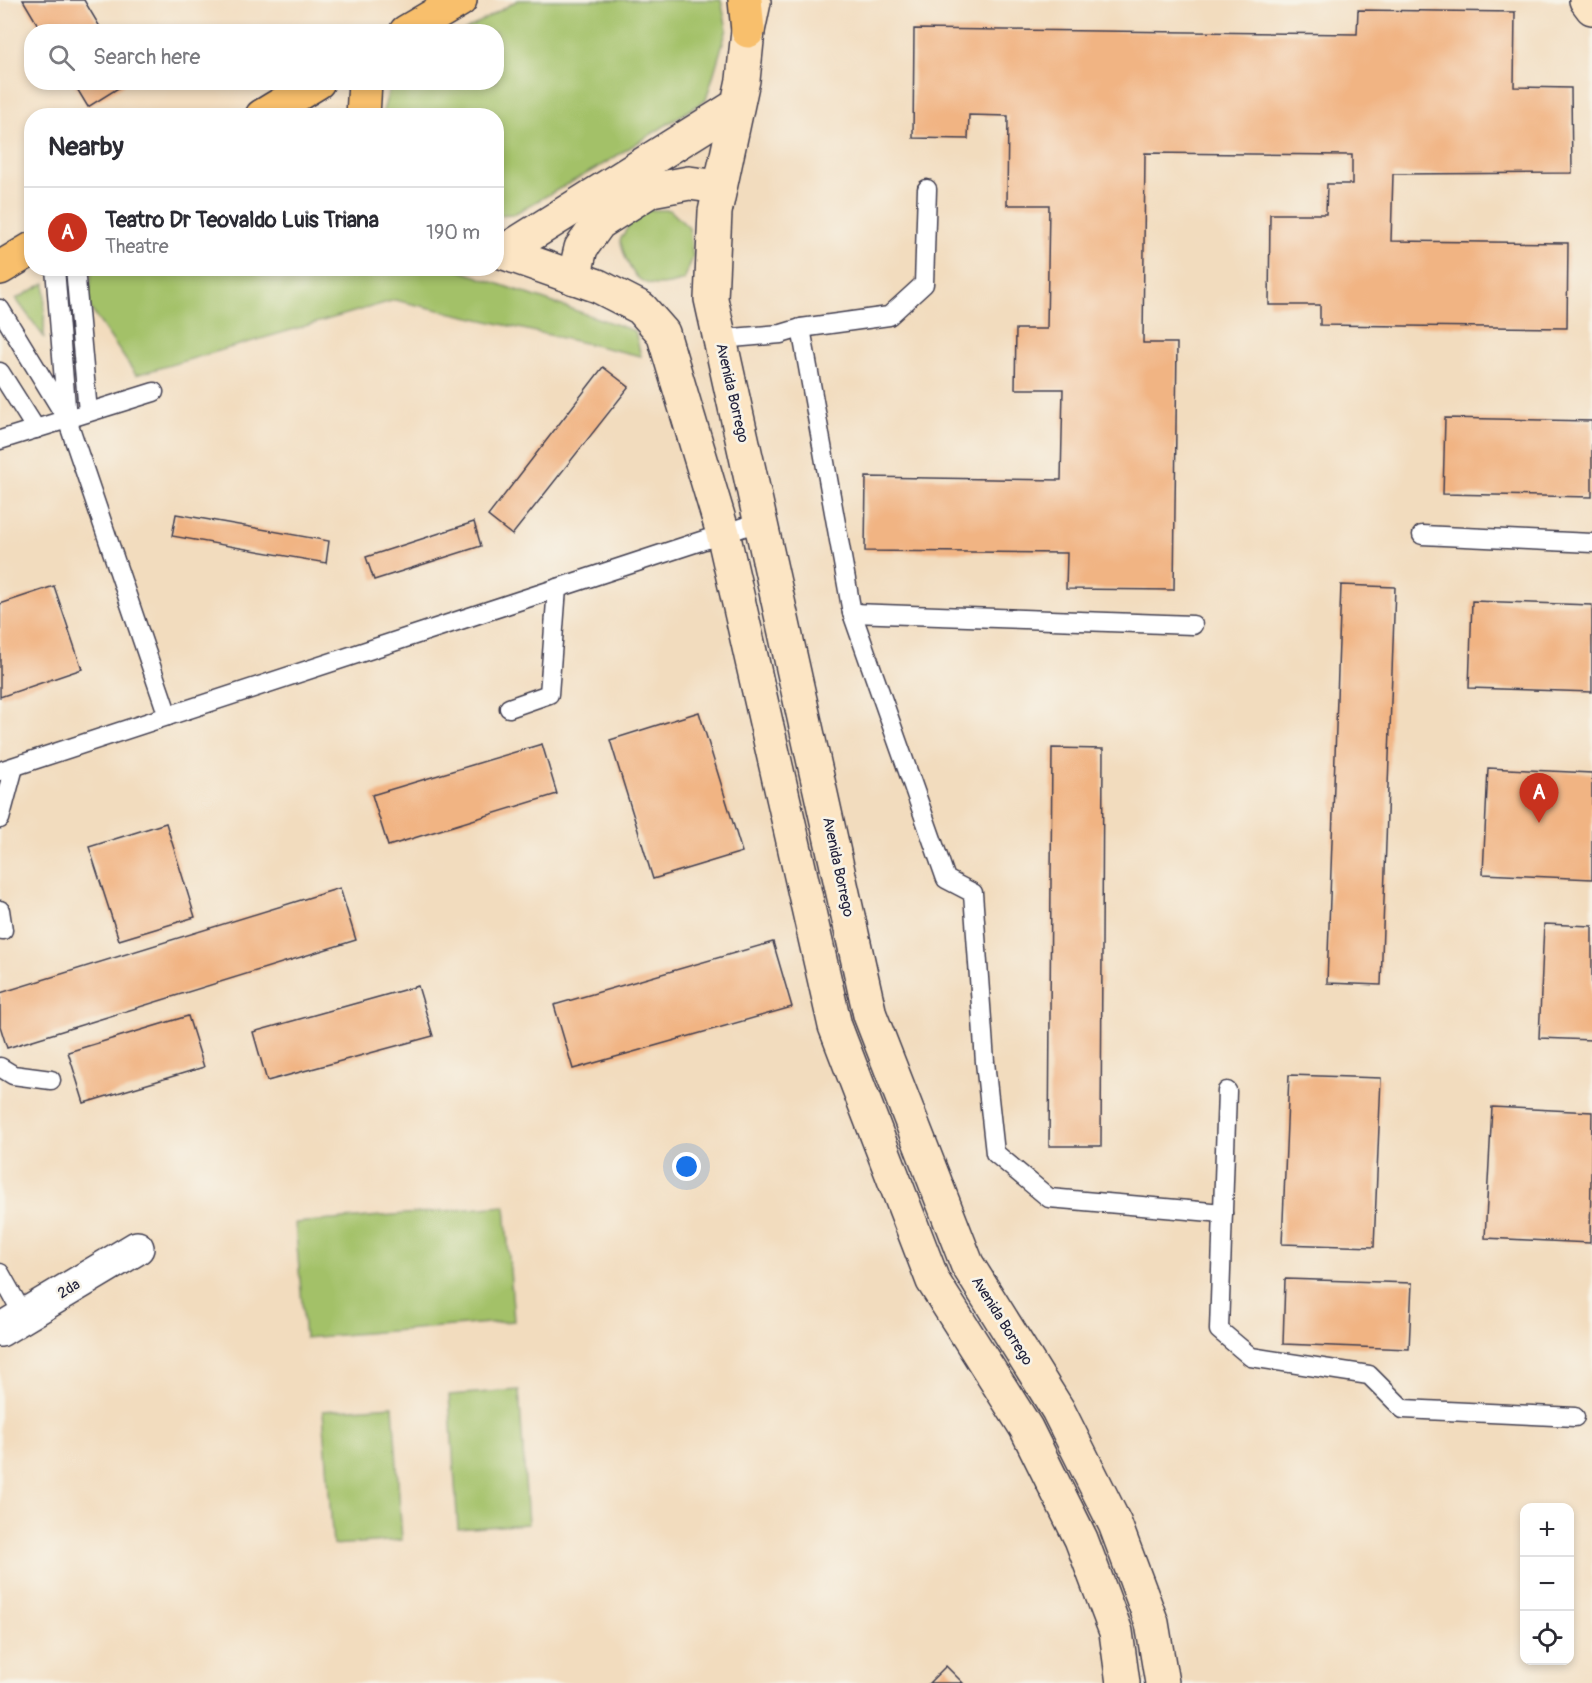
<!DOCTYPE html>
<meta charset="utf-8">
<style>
body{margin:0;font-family:Pangolin,sans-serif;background:#f7f7f7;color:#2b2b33}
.controls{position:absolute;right:18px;bottom:18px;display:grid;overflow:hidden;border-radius:12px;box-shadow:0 3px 9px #0003}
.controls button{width:54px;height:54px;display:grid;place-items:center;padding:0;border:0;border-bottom:2px solid #e1e1e2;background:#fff;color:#2b2b33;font:30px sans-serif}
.you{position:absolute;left:687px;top:1167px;width:21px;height:21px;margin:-15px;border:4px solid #fff;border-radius:50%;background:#1a73e8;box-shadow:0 0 0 9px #1a73e833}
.badge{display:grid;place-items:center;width:39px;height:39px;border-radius:50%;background:#c8321e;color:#fff;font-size:20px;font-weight:700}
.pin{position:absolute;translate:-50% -50px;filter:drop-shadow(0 2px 3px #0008)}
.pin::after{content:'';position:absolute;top:32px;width:21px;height:18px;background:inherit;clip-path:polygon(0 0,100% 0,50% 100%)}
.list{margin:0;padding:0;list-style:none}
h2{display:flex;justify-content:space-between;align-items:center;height:78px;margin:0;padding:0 24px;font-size:26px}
h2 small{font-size:20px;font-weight:400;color:#7c7c81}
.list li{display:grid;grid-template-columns:39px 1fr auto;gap:18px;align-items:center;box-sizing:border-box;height:90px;padding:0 24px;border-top:2px solid #e1e1e2}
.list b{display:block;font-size:22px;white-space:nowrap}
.list p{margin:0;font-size:20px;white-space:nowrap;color:#7c7c81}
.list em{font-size:20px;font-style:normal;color:#7c7c81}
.icon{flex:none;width:33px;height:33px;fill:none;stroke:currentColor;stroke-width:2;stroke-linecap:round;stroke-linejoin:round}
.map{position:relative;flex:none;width:1592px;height:1683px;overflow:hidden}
.search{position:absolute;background:#fff;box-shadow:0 3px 9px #0003;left:24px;top:24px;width:480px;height:66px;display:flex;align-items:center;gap:15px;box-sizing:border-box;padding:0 21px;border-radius:24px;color:#7c7c81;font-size:22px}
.panel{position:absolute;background:#fff;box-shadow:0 3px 9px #0003;left:24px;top:108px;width:480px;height:168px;border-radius:24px}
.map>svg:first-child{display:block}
</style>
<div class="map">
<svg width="1592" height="1683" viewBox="0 0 1592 1683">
<rect width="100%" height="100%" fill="#f7f3e8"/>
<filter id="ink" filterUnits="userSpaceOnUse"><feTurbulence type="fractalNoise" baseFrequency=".0167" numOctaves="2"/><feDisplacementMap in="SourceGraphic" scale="12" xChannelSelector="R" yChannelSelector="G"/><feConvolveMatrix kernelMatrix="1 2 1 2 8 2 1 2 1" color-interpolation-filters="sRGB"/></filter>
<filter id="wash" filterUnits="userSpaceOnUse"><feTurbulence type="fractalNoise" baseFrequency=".008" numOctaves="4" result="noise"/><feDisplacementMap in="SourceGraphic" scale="24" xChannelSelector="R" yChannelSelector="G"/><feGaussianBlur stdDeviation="1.35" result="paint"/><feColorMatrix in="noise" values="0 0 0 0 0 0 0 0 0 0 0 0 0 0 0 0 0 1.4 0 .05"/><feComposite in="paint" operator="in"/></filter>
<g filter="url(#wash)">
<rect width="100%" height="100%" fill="#f2dcbe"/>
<g fill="#a3c168" stroke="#627252" stroke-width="1.5">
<polygon points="518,0 721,0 727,29 706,100 602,165 514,214 497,215 496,116 382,115 391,83 496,82 496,32 464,31"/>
<path d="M647,210H670L689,228L693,257L684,280C643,294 630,279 620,240L632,220Z"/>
<polygon points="92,269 455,269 635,331 641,356 395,300 136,375 88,305"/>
<polygon points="45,283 44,337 16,299"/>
<polygon points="505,1206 514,1321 305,1338 295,1223"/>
<polygon points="519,1390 528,1524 458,1529 449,1395"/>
<polygon points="393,1406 402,1540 333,1545 323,1411"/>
</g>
<g id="blocks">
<g fill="#f1b483">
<polygon points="23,0 84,0 103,32 42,32"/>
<polygon points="1358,10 1515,12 1514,87 1571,88 1572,173 1393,174 1391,241 1568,243 1567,328 1320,325 1320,305 1269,305 1270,214 1326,214 1327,184 1352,184 1352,155 1145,153 1143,343 1177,343 1174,590 1066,589 1067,553 865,551 866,477 1061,480 1063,389 1015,389 1016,329 1047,329 1049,205 1007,205 1008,116 969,115 968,139 913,138 914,29 1357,34"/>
<polygon points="73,82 128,82 88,107"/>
<polygon points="603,367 629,387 512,535 488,516"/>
<polygon points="1445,418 1592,421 1592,497 1443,494"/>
<polygon points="176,514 329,541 326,563 172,536"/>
<polygon points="474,522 481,546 374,580 366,557"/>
<polygon points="1341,585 1395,587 1381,985 1327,983"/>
<polygon points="54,586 82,669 0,697 0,604"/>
<polygon points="1472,601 1592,605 1592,692 1469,688"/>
<polygon points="699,712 742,852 653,879 610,740"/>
<polygon points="542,744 557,794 388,846 372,795"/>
<polygon points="1052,748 1103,749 1101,1146 1049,1146"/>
<polygon points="1488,768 1592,773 1592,879 1483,874"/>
<polygon points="166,823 195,917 119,940 89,847"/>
<polygon points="340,888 356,940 7,1048 0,1026 0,993"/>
<polygon points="1544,924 1592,926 1592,1040 1539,1038"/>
<polygon points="773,942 792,1007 573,1069 554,1005"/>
<polygon points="418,986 433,1036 267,1081 253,1032"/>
<polygon points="188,1016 204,1067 84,1103 68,1052"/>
<polygon points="1289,1075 1381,1078 1374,1247 1282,1244"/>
<polygon points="1492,1107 1592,1112 1590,1243 1485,1238"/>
<polygon points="1285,1279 1412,1283 1409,1349 1283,1344"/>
<polygon points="946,1666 963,1683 929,1683"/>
</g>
</g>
</g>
<g filter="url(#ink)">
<use href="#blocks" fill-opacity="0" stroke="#413e4f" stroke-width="1.5"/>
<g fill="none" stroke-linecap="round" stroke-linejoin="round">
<g stroke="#413e4f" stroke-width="21">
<g id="lane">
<polyline points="75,268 88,412"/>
<polyline points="0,309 67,419 55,268"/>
<polyline points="801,328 889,316 924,284 927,189"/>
<polyline points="720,339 781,334 801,328 852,613 946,879 973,893 985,1062 995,1153 1049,1198 1223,1213"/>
<polyline points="0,372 36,429"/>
<polyline points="67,419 168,716"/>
<polyline points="0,440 154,392"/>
<polyline points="1422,535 1592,543"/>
<polyline points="852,613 1193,625"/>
<polyline points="509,708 549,694 557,588"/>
<polyline points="0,771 762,521"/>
<polyline points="0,819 14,767"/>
<polyline points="0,910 3,930 0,923"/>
<polyline points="0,1067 13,1075 51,1080"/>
<polyline points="1227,1091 1219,1330 1251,1357 1369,1375 1403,1409 1575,1417"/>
<polyline points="0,1273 24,1316"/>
</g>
</g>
<g stroke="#413e4f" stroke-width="36">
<polyline id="street" points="0,1330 137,1248"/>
</g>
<g stroke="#413e4f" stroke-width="36">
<g id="secondary">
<polyline points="1586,0 1592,8"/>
<polyline points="754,2 748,31 743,80 715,212 711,299 870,1015 967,1264 1058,1410 1115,1524 1152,1623 1162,1683"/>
<polyline points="496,250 598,286 641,308 663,333 723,533 835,1026 933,1281 1026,1428 1081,1539 1116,1632 1123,1683"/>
<polyline points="503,252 736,106"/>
<polyline points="574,278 581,248 599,223 651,190 689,183 719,187"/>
</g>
</g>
<g stroke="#413e4f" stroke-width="36">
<g id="primary">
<polyline points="745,0 748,31"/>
<polyline points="406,32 460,0"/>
<polyline points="262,116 318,82"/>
<polyline points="363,116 365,82"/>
<polyline points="0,268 32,249"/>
</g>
</g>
<use href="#lane" stroke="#fff" stroke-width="18"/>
<use href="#street" stroke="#fff" stroke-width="33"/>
<use href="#secondary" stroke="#fce5c4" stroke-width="33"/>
<use href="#primary" stroke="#f8bf6c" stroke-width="33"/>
</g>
</g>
<g text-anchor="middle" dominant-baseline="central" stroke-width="5" stroke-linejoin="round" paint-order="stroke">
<g font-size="15" fill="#22223b" stroke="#f7f3e8">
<text transform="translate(732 393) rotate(77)">Avenida Borrego</text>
<text transform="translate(838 867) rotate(78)">Avenida Borrego</text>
<text transform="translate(69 1289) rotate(-31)">2da</text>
<text transform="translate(1002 1321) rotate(58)">Avenida Borrego</text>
</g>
</g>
</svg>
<div class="controls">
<button>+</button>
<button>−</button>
<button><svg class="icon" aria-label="locate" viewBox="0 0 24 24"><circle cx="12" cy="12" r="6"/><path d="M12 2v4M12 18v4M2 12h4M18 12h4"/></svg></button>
</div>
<div class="you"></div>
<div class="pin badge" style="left:1539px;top:823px">A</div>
<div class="search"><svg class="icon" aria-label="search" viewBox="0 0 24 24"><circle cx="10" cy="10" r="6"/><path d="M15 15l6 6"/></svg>Search here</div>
<section class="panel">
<h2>Nearby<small></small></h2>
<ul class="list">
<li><span class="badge">A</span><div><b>Teatro Dr Teovaldo Luis Triana</b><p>Theatre</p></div><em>190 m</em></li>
</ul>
</section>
</div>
